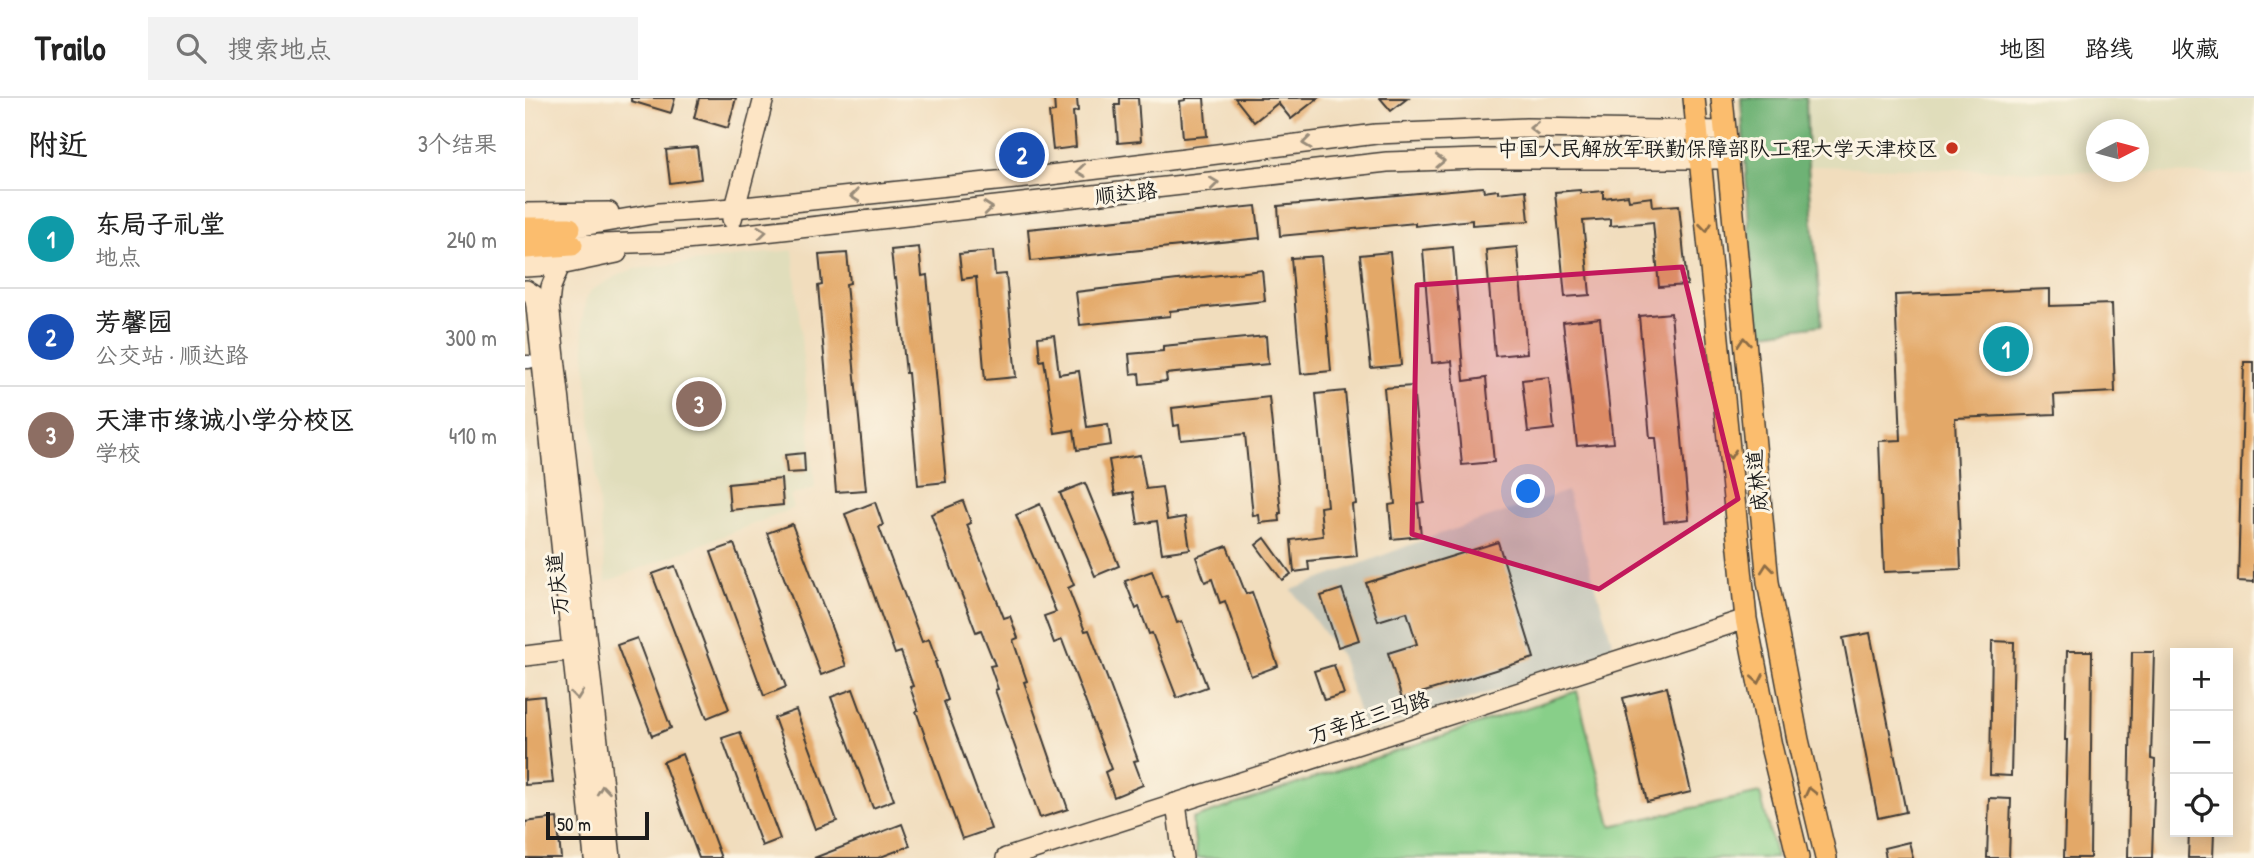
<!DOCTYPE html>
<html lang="zh">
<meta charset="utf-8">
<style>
body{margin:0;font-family:"Patrick Hand","LXGW WenKai TC",sans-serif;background:#f2f2f2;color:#222}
.controls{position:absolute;right:21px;bottom:21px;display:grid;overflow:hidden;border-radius:0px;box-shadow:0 4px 18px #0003}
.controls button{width:63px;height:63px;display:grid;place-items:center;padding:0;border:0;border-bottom:2px solid #e0e0e0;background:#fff;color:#222;font:35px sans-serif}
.compass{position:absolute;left:1561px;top:21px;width:63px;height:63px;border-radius:50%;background:#fff;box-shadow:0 4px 18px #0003;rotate:84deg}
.scale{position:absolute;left:21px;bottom:18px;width:103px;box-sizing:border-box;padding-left:7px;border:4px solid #1c1c1c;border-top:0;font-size:19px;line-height:24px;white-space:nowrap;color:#1c1c1c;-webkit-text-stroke:5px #fcf5e5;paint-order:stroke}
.you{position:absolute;left:1004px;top:394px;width:24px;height:24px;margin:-18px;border:5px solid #fff;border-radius:50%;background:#1a73e8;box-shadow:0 0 0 10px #1a73e833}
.badge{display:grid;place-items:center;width:46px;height:46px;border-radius:50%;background:#c8321e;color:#fff;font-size:23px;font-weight:700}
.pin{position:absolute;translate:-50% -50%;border:4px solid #fff;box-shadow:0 2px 7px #0006}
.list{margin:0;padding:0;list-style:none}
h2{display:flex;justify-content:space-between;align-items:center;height:91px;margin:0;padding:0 28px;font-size:30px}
h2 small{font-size:23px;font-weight:400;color:#767676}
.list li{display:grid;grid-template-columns:46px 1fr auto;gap:21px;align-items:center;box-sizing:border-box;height:98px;padding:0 28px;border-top:2px solid #e0e0e0}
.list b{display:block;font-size:26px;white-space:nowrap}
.list p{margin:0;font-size:23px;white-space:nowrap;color:#767676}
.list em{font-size:23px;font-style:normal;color:#767676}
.icon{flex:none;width:38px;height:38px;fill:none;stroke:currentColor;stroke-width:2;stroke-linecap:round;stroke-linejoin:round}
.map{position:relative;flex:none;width:1729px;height:760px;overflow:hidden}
header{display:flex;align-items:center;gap:42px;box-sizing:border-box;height:98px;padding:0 35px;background:#fff;border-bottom:2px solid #e0e0e0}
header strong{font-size:33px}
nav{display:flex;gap:38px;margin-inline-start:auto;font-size:24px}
.search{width:490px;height:63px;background:#f2f2f2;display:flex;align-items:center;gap:18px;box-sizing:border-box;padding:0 24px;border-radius:0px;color:#767676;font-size:26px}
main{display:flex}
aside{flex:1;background:#fff}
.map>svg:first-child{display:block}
</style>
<header>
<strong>Trailo</strong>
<div class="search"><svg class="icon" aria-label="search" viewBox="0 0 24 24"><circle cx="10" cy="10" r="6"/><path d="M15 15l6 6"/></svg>搜索地点</div>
<nav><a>地图</a><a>路线</a><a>收藏</a></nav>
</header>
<main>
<aside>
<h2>附近<small>3个结果</small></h2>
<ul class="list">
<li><span class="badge" style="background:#0f9aa8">1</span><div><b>东局子礼堂</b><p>地点</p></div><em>240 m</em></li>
<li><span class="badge" style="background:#1a4fb4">2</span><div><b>芳馨园</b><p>公交站 · 顺达路</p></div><em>300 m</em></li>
<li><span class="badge" style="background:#8d6e63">3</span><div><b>天津市缘诚小学分校区</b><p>学校</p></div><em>410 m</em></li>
</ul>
</aside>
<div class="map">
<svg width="1729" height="760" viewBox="0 0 1729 760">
<rect width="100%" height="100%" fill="#fcf5e5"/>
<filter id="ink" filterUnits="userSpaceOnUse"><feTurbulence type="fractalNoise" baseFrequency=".0143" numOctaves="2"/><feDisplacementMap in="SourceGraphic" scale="14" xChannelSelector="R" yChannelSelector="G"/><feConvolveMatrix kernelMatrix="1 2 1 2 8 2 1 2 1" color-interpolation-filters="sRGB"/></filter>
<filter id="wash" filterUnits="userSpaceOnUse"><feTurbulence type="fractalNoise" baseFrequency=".00686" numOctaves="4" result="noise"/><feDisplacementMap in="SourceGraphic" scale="28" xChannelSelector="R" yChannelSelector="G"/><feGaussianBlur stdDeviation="1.57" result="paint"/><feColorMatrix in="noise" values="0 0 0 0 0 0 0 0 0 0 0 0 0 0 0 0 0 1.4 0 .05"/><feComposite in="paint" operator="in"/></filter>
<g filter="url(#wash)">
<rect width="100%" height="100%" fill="#f1ddbd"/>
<g fill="#e0ddbb" fill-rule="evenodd">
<path d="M1281,0H1729V77L1283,68ZM1572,32H1614V74H1572Z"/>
<polygon points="268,152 290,390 265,398 269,410 81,484 57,223 61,200 66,192 96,176 110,171"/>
</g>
<polygon fill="#c4c6b9" points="1042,393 1090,553 840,635 816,558 767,492 906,439"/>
<polygon fill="#88cf89" stroke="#527652" stroke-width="2" points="1052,593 1086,728 1235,695 1251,760 672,760 667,721"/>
<polygon fill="#6eb275" stroke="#456748" stroke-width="2" points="1216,0 1281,0 1283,68 1297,227 1231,236"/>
<g id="blocks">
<g fill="#e3a868">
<polygon points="106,0 150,0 146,15 106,3"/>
<polygon points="174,0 211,0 203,30 169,20"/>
<polygon points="529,0 552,0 553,13 548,14 551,49 528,52 524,15 530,14"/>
<polygon points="595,0 613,0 616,43 593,45 590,7 595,7"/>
<polygon points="661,0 679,0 682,38 658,40 655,3 661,2"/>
<polygon points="710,0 793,0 766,21 753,5 729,24"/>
<polygon points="855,0 883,0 866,13"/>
<polygon points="172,49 176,81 145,85 141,52"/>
<polygon points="958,89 959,94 973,92 973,95 1001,92 1004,123 947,127 947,122 890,128 890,125 755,138 753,108"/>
<polygon points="1055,92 1056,95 1078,93 1078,100 1103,97 1104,102 1127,99 1128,109 1154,107 1162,187 1134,189 1128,124 1085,128 1085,121 1058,123 1065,197 1040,199 1030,94"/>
<polygon points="731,108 735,140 506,163 503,131"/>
<polygon points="394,149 397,178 402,177 421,384 393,387 383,275 381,275 371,180 369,181 366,152"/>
<polygon points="928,149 939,283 961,280 969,364 937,367 927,263 907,265 898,152"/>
<polygon points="992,149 1002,255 970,258 961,152"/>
<polygon points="468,153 470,177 481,176 491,279 460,282 451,179 437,181 434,156"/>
<polygon points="865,154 876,267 846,270 835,157"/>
<polygon points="322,155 325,185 321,186 341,392 311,394 293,188 297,187 294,157"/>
<polygon points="796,158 806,273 776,276 766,160"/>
<polygon points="737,172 740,203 645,213 645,218 555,227 551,194"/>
<polygon points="1525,191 1525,208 1587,206 1590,294 1529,297 1530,316 1430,320 1436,471 1359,474 1354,343 1376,342 1370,197"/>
<polygon points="1146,215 1164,421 1139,424 1131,340 1125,340 1114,218"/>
<polygon points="1075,220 1088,345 1052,348 1038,224"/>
<polygon points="529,237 534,276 554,273 562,329 583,326 586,347 552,352 549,332 530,335 519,262 515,263 513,239"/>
<polygon points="741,238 743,266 641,276 642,283 615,286 614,275 606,276 604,256 638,253 638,248"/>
<polygon points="1719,264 1729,264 1729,484 1713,483"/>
<polygon points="1024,279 1029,331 1003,334 997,282"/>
<polygon points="888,288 899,404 893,405 896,438 867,441 864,407 870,406 859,290"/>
<polygon points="820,293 831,406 827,407 832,458 783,463 784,472 769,474 766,442 798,438 795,409 802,408 791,296"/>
<polygon points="744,299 756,415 754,415 755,423 735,425 734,417 728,418 720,336 656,342 654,327 649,328 647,310"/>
<polygon points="279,355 280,374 262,375 260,357"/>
<polygon points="615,357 621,391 637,389 642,422 660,419 665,451 637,455 632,423 613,426 608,394 590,397 584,362"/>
<polygon points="256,381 258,407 205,412 203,386"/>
<polygon points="560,385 594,468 570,478 535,395"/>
<polygon points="438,403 446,425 442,427 479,520 485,518 493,540 488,542 502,583 499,584 543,711 515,720 470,592 473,591 465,568 470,567 456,532 451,534 406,416"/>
<polygon points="350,404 358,427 354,429 397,544 404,541 412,563 410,564 423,602 419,604 466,731 437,741 391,613 393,612 385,589 388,588 376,554 370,556 320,416"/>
<polygon points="515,406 549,487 543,490 560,533 564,532 613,662 609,663 618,687 589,699 580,674 586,671 537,542 529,545 519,518 531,514 491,417"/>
<polygon points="267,426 321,568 296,577 242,435"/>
<polygon points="740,440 766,476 757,482 731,447"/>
<polygon points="973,444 1009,560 877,601 863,555 892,546 882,514 853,523 841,485"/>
<polygon points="209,446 261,589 239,598 186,454"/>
<polygon points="702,448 721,496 727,494 753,568 726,578 700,503 695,505 687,481 680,484 671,459"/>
<polygon points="150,468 204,611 182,620 127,476"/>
<polygon points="627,473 637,500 642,498 652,525 657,523 682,589 652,600 627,535 624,536 614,509 611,511 600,483"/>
<polygon points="817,491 834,542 813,549 796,498"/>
<polygon points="1345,535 1381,714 1353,720 1318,540"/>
<polygon points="112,540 146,630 127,638 92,547"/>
<polygon points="1467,543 1489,544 1486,678 1465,677"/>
<polygon points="1542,553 1567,553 1565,760 1539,760 1542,642 1540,642"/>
<polygon points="1607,554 1629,554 1626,661 1630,662 1627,760 1603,760"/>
<polygon points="809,567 819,596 799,602 789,573"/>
<polygon points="1142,589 1166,694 1122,704 1098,600"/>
<polygon points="328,591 369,702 348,710 306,599"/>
<polygon points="19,598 28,685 0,687 0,600"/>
<polygon points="271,612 312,723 290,731 249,620"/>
<polygon points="215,634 255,741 237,748 197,640"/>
<polygon points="157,656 196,760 174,760 138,664"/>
<polygon points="1464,700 1486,701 1484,760 1462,760"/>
<polygon points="32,720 36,760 0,760 0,724"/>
<polygon points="377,726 385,748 353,760 289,760"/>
<polygon points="1664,734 1689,734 1688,760 1663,760"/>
<polygon points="1384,744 1388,760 1361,760 1359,750"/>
</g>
</g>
</g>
<g filter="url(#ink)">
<use href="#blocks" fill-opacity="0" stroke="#3c3934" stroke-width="2"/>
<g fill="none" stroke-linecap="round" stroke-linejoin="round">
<g stroke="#3c3934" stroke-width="15">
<polyline id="street" points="0,264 4,264"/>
</g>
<g stroke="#3c3934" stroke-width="22">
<g id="secondary">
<polyline points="0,115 84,114"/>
<polyline points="207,121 239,0"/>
<polyline points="45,130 134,115 209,110 501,80 851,36 1001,30 1200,33"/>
<polyline points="47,147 137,144 204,138 862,64 953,61 1202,61"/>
<polyline points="35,167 26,189 24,206 86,760"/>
<polyline points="0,169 35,167 92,155"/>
<polyline points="1,192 9,197 11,208 69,760"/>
<polyline points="0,558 58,551"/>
<polyline points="651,705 658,760"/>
<polyline points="481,760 1221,521"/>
</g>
</g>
<g stroke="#3c3934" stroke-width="24">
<g id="primary">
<polyline points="1169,0 1221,521 1246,648 1273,760"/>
<polyline points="1197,0 1243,484 1273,642 1301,760"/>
<polyline points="0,130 45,130"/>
<polyline points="0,150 47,147"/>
</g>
</g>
<use href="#street" stroke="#fff" stroke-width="12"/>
<use href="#secondary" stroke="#fde5c5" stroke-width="19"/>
<use href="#primary" stroke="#fbbd6e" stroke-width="21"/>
</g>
<defs><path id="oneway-chevron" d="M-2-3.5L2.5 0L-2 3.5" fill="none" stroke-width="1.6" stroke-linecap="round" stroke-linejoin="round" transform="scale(1.75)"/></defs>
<g stroke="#988b79">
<use href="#oneway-chevron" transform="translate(1009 30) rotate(-180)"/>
<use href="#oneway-chevron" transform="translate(782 45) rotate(173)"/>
<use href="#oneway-chevron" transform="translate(915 63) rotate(-2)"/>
<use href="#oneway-chevron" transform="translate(556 73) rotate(173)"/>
<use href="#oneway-chevron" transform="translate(689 85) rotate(-7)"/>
<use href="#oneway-chevron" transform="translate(330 98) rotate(174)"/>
<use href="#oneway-chevron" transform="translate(463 110) rotate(-6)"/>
<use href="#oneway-chevron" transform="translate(237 134) rotate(-6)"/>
<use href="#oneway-chevron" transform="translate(52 597) rotate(84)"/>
<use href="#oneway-chevron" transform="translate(78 692) rotate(-96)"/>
</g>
<g stroke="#8c6c45">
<use href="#oneway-chevron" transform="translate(1181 129) rotate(84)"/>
<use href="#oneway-chevron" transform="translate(1219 244) rotate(-95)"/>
<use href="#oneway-chevron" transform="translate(1205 356) rotate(84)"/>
<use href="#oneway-chevron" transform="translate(1242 470) rotate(-96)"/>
<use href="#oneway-chevron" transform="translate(1233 581) rotate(79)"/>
<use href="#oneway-chevron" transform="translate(1285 694) rotate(-103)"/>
</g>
</g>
<path fill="#c2185b" fill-opacity="0.2" stroke="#c2185b" stroke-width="5" stroke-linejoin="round" d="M1157,169L1213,401L1074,491L887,436L892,187Z"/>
<circle fill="#c8321e" stroke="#fcf5e5" stroke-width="2.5" cx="1427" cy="50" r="7"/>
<g text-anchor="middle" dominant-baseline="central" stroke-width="6" stroke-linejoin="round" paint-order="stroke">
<g font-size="21" fill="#1c1c1c" stroke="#fcf5e5" text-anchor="end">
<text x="1413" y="50">中国人民解放军联勤保障部队工程大学天津校区</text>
</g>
<g font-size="21" fill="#1c1c1c" stroke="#fcf5e5">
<text transform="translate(601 95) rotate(-6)">顺达路</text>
<text transform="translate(1232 383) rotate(-96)">成林道</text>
<text transform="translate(32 486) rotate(-96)">万庆道</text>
<text transform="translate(844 619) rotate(-18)">万辛庄三马路</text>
</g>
</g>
</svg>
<div class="controls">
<button>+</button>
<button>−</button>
<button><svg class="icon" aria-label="locate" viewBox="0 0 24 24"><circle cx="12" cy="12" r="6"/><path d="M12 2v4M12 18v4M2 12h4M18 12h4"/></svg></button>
</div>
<svg class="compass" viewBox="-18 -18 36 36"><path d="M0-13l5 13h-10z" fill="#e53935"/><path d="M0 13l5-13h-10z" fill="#767676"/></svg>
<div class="scale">50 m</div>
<div class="you"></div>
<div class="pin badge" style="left:1481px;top:251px;background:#0f9aa8">1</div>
<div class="pin badge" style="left:497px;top:57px;background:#1a4fb4">2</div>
<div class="pin badge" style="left:174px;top:306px;background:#8d6e63">3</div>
</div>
</main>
